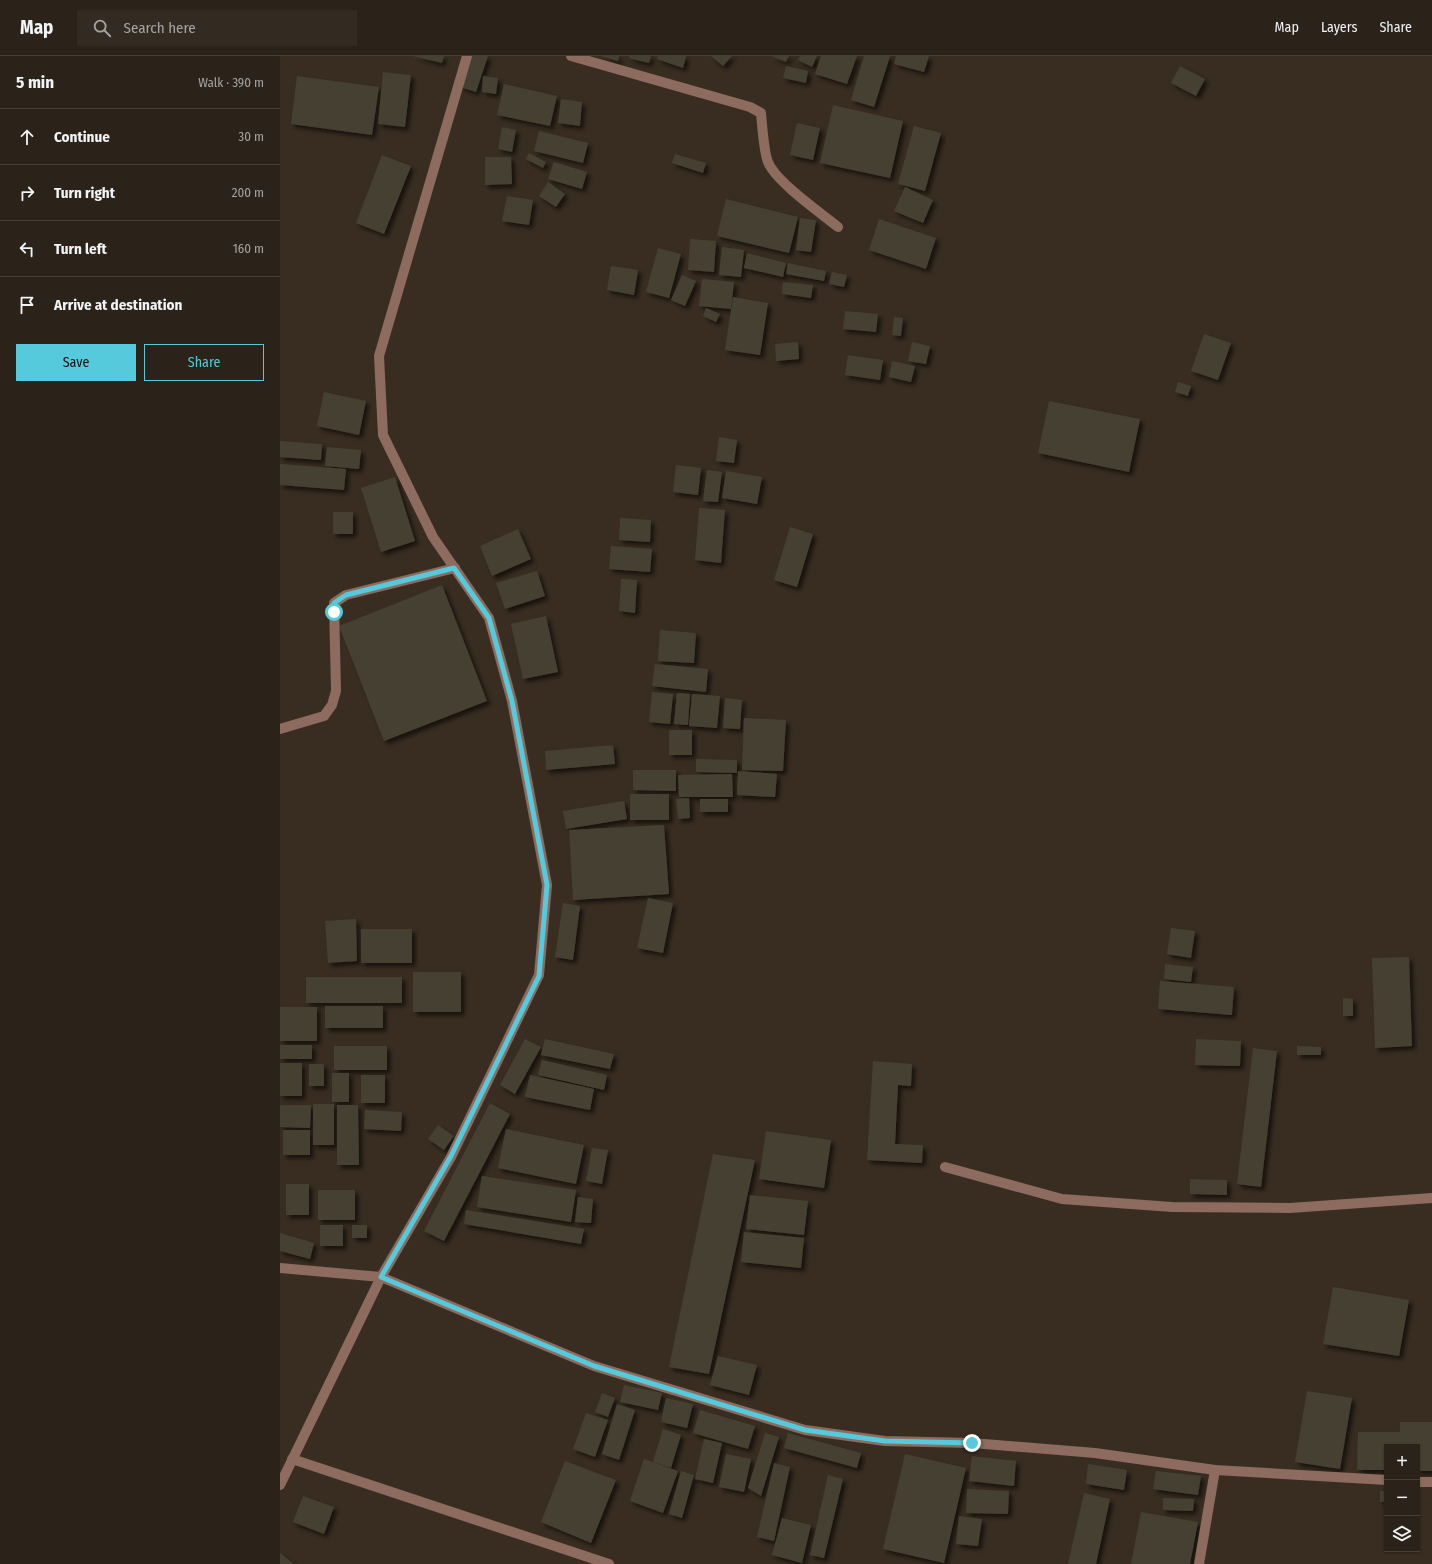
<!DOCTYPE html>
<meta charset="utf-8">
<style>
body{margin:0;font-family:"Fira Sans Condensed",sans-serif;background:#332a22;color:#f1f3f6}
.controls{position:absolute;right:12px;bottom:12px;display:grid;overflow:hidden;border-radius:0px;box-shadow:0 1px 3px #0004}
.controls button{width:36px;height:36px;display:grid;place-items:center;padding:0;border:0;border-bottom:1px solid #473f38;background:#2b2219;color:#f1f3f6;font:20px sans-serif}
.stop{position:absolute;width:12px;height:12px;margin:-9px;border:3px solid #54cadc;border-radius:50%;background:#fff}
.stop.end{background:#54cadc;border-color:#fff;box-shadow:0 1px 4px #0008}
.list{margin:0;padding:0;list-style:none}
h2{display:flex;justify-content:space-between;align-items:center;height:52px;margin:0;padding:0 16px;font-size:17px}
h2 small{font-size:13px;font-weight:400;color:#a6a4a2}
.list li{display:grid;grid-template-columns:26px 1fr auto;gap:12px;align-items:center;box-sizing:border-box;height:56px;padding:0 16px;border-top:1px solid #473f38}
.list b{display:block;font-size:15px;white-space:nowrap}
.list em{font-size:13px;font-style:normal;color:#a6a4a2}
.actions{display:flex;gap:8px;padding:12px 16px}
.actions a{flex:1;padding:9px 0;border:1px solid #54cadc;border-radius:0px;text-align:center;font-size:14px;color:#54cadc}
.actions .main{background:#54cadc;color:#111}
.icon{flex:none;width:22px;height:22px;fill:none;stroke:currentColor;stroke-width:2;stroke-linecap:round;stroke-linejoin:round}
.map{position:relative;flex:none;width:1152px;height:1508px;overflow:hidden}
header{display:flex;align-items:center;gap:24px;box-sizing:border-box;height:56px;padding:0 20px;background:#2b2219;border-bottom:1px solid #473f38}
header strong{font-size:19px}
nav{display:flex;gap:22px;margin-inline-start:auto;font-size:14px}
.search{width:280px;height:36px;background:#332a22;display:flex;align-items:center;gap:10px;box-sizing:border-box;padding:0 14px;border-radius:0px;color:#a6a4a2;font-size:15px}
main{display:flex}
aside{flex:1;background:#2b2219}
.map>svg:first-child{display:block}
</style>
<header>
<strong>Map</strong>
<div class="search"><svg class="icon" aria-label="search" viewBox="0 0 24 24"><circle cx="10" cy="10" r="6"/><path d="M15 15l6 6"/></svg>Search here</div>
<nav><a>Map</a><a>Layers</a><a>Share</a></nav>
</header>
<main>
<aside>
<h2>5 min<small>Walk · 390 m</small></h2>
<ul class="list">
<li><svg class="icon" aria-label="ahead" viewBox="0 0 24 24"><path d="M12 20V5M6 11l6-6 6 6"/></svg><div><b>Continue</b></div><em>30 m</em></li>
<li><svg class="icon" aria-label="right" viewBox="0 0 24 24"><path d="M7 20v-9h11M14 6l5 5-5 5"/></svg><div><b>Turn right</b></div><em>200 m</em></li>
<li><svg class="icon" aria-label="left" viewBox="0 0 24 24"><path d="M17 20v-9H6M10 6l-5 5 5 5"/></svg><div><b>Turn left</b></div><em>160 m</em></li>
<li><svg class="icon" aria-label="arrive" viewBox="0 0 24 24"><path d="M6 21V4h12l-3 4 3 4H6"/></svg><div><b>Arrive at destination</b></div></li>
</ul>
<div class="actions"><a class="main">Save</a><a>Share</a></div>
</aside>
<div class="map">
<svg width="1152" height="1508" viewBox="0 0 1152 1508">
<defs>
<filter id="shadow"><feDropShadow dx="3.5" dy="3.5" stdDeviation="2" flood-color="#0009"/></filter>
</defs>
<rect width="100%" height="100%" fill="#392d21"/>
<g fill="#454131" filter="url(#shadow)">
<polygon points="133,0 164,0 162,7"/>
<polygon points="190,0 208,0 196,36 180,31"/>
<polygon points="320,0 339,0 338,5"/>
<polygon points="350,0 371,0 369,7 349,2"/>
<polygon points="378,0 406,0 403,12 377,3"/>
<polygon points="431,0 452,0 443,10"/>
<polygon points="491,0 509,0 506,6"/>
<polygon points="520,0 537,0 532,11 518,4"/>
<polygon points="541,0 577,0 567,28 535,18"/>
<polygon points="584,0 610,0 594,51 571,44"/>
<polygon points="616,0 649,0 644,16 614,8"/>
<polygon points="506,10 528,15 526,27 503,22"/>
<polygon points="900,10 925,23 916,40 891,27"/>
<polygon points="103,16 131,19 125,71 98,68"/>
<polygon points="17,20 99,31 92,79 11,68"/>
<polygon points="203,20 218,22 216,38 202,36"/>
<polygon points="224,28 277,40 270,70 217,59"/>
<polygon points="281,43 302,46 300,70 278,67"/>
<polygon points="553,49 623,65 610,122 540,107"/>
<polygon points="517,67 540,72 533,104 510,99"/>
<polygon points="634,70 661,77 645,135 618,128"/>
<polygon points="222,71 236,74 232,96 218,93"/>
<polygon points="259,75 308,87 303,107 254,95"/>
<polygon points="249,97 266,106 263,112 246,103"/>
<polygon points="395,98 426,107 423,117 392,107"/>
<polygon points="102,99 131,110 104,178 76,167"/>
<polygon points="205,101 231,101 232,128 205,129"/>
<polygon points="274,106 307,116 302,133 268,123"/>
<polygon points="268,126 285,138 276,151 259,140"/>
<polygon points="625,131 653,144 643,167 614,155"/>
<polygon points="227,140 253,144 249,169 222,165"/>
<polygon points="446,143 518,161 509,197 437,180"/>
<polygon points="520,162 536,164 531,196 516,194"/>
<polygon points="599,163 656,182 646,213 589,194"/>
<polygon points="410,183 436,185 434,216 408,214"/>
<polygon points="442,191 464,194 461,221 439,219"/>
<polygon points="378,192 401,198 389,242 366,236"/>
<polygon points="467,197 506,207 503,221 464,212"/>
<polygon points="508,207 546,215 544,225 506,218"/>
<polygon points="331,210 358,214 354,239 327,234"/>
<polygon points="552,216 567,219 564,231 549,228"/>
<polygon points="402,219 416,225 405,250 391,244"/>
<polygon points="422,223 454,226 451,253 419,250"/>
<polygon points="503,226 533,229 531,242 502,238"/>
<polygon points="453,241 488,247 480,299 445,294"/>
<polygon points="426,252 440,258 436,266 423,260"/>
<polygon points="565,255 598,258 596,276 563,273"/>
<polygon points="614,261 623,262 621,280 612,279"/>
<polygon points="924,278 951,287 938,324 911,315"/>
<polygon points="518,286 519,303 496,305 495,288"/>
<polygon points="632,286 650,290 646,308 628,305"/>
<polygon points="568,299 603,304 600,324 565,319"/>
<polygon points="612,305 635,310 631,326 609,321"/>
<polygon points="898,326 911,330 908,340 895,336"/>
<polygon points="44,336 86,345 79,379 37,370"/>
<polygon points="769,345 860,363 849,416 758,397"/>
<polygon points="439,381 457,384 454,407 436,405"/>
<polygon points="0,385 42,388 41,404 0,401"/>
<polygon points="47,391 81,394 79,413 45,410"/>
<polygon points="0,408 66,413 64,434 0,429"/>
<polygon points="396,409 421,412 418,439 393,436"/>
<polygon points="427,414 442,416 438,446 423,445"/>
<polygon points="446,415 482,421 477,448 442,442"/>
<polygon points="115,421 135,485 101,496 81,432"/>
<polygon points="419,452 445,454 441,507 415,504"/>
<rect x="53" y="456" width="20" height="22"/>
<polygon points="340,462 371,464 370,486 339,484"/>
<polygon points="510,471 533,478 517,531 494,524"/>
<polygon points="238,473 251,503 212,520 200,490"/>
<polygon points="331,490 372,493 370,516 329,513"/>
<polygon points="257,515 265,540 225,553 216,527"/>
<polygon points="341,523 357,524 355,557 339,555"/>
<polygon points="162,529 207,645 104,685 59,570"/>
<polygon points="266,560 278,616 243,623 231,568"/>
<polygon points="380,574 416,577 414,607 378,605"/>
<polygon points="375,608 428,613 426,636 372,630"/>
<polygon points="372,636 393,638 390,668 369,666"/>
<polygon points="397,637 410,638 408,669 394,668"/>
<polygon points="412,638 440,640 437,672 409,670"/>
<polygon points="445,642 462,644 460,673 443,672"/>
<polygon points="464,662 506,664 503,715 462,714"/>
<rect x="389" y="674" width="23" height="25"/>
<polygon points="333,689 335,708 266,714 265,695"/>
<polygon points="416,703 457,704 457,717 416,716"/>
<polygon points="353,714 396,714 396,735 353,734"/>
<polygon points="458,715 497,718 495,741 457,739"/>
<polygon points="452,718 453,741 399,741 398,719"/>
<rect x="350" y="738" width="39" height="26"/>
<polygon points="409,742 410,762 398,763 396,743"/>
<rect x="420" y="743" width="28" height="13"/>
<polygon points="344,745 347,763 286,773 283,755"/>
<polygon points="384,769 389,838 293,844 289,774"/>
<polygon points="368,842 393,847 383,897 357,892"/>
<polygon points="283,847 300,850 293,904 275,901"/>
<polygon points="76,863 77,905 48,907 45,865"/>
<polygon points="891,872 915,875 911,902 887,898"/>
<rect x="81" y="873" width="51" height="34"/>
<polygon points="1129,901 1132,990 1095,992 1092,902"/>
<polygon points="885,908 913,911 911,926 884,923"/>
<rect x="133" y="916" width="48" height="40"/>
<rect x="26" y="921" width="96" height="26"/>
<polygon points="880,925 954,931 952,959 878,953"/>
<polygon points="1063,942 1073,943 1073,960 1063,960"/>
<rect x="45" y="950" width="58" height="22"/>
<rect x="0" y="951" width="37" height="34"/>
<polygon points="245,983 261,991 235,1038 220,1029"/>
<polygon points="265,983 334,998 330,1013 261,999"/>
<polygon points="916,983 961,985 960,1010 915,1009"/>
<rect x="0" y="989" width="32" height="14"/>
<rect x="54" y="990" width="53" height="24"/>
<polygon points="1017,990 1041,991 1041,999 1017,999"/>
<polygon points="973,992 997,995 981,1131 957,1128"/>
<polygon points="262,1004 327,1019 324,1034 258,1019"/>
<polygon points="593,1005 632,1008 631,1030 618,1029 615,1088 643,1089 642,1107 587,1104"/>
<rect x="0" y="1007" width="22" height="33"/>
<rect x="29" y="1008" width="15" height="22"/>
<rect x="52" y="1017" width="17" height="29"/>
<rect x="81" y="1019" width="24" height="28"/>
<polygon points="250,1019 314,1033 310,1054 245,1041"/>
<polygon points="210,1047 230,1058 164,1185 144,1175"/>
<rect x="33" y="1048" width="21" height="41"/>
<polygon points="0,1049 31,1049 30,1072 0,1071"/>
<polygon points="57,1049 78,1049 79,1109 57,1109"/>
<polygon points="85,1054 122,1056 121,1075 84,1073"/>
<polygon points="158,1069 174,1080 164,1094 148,1083"/>
<polygon points="226,1073 304,1089 296,1128 218,1112"/>
<rect x="3" y="1074" width="27" height="25"/>
<polygon points="486,1075 551,1084 544,1132 479,1123"/>
<polygon points="312,1092 328,1094 322,1128 306,1125"/>
<polygon points="433,1098 475,1104 429,1318 389,1311"/>
<polygon points="202,1120 296,1134 291,1166 197,1151"/>
<polygon points="910,1123 947,1124 947,1139 910,1138"/>
<rect x="6" y="1128" width="23" height="31"/>
<rect x="38" y="1134" width="37" height="30"/>
<polygon points="470,1139 528,1145 524,1179 466,1173"/>
<polygon points="298,1141 313,1143 311,1167 295,1166"/>
<polygon points="186,1154 304,1173 301,1188 184,1168"/>
<rect x="40" y="1169" width="23" height="21"/>
<rect x="72" y="1169" width="15" height="13"/>
<polygon points="464,1176 524,1182 521,1212 461,1206"/>
<polygon points="0,1177 34,1187 30,1203 0,1195"/>
<polygon points="1053,1231 1129,1244 1119,1300 1043,1288"/>
<polygon points="438,1300 477,1309 469,1339 430,1329"/>
<polygon points="344,1329 382,1337 378,1354 340,1346"/>
<polygon points="1027,1335 1072,1342 1060,1413 1015,1406"/>
<polygon points="322,1337 335,1342 328,1361 315,1356"/>
<polygon points="386,1342 413,1348 407,1372 381,1366"/>
<polygon points="337,1348 355,1354 339,1404 322,1398"/>
<polygon points="420,1354 475,1370 468,1393 413,1377"/>
<polygon points="306,1357 328,1364 315,1401 293,1393"/>
<polygon points="1120,1366 1152,1366 1152,1415 1137,1415 1137,1391 1107,1391 1107,1414 1077,1414 1078,1376 1120,1376"/>
<polygon points="383,1373 401,1379 391,1412 373,1406"/>
<polygon points="485,1377 499,1381 481,1440 468,1432"/>
<polygon points="508,1377 581,1397 577,1412 504,1392"/>
<polygon points="424,1383 442,1387 433,1427 415,1423"/>
<polygon points="446,1398 471,1403 464,1436 439,1431"/>
<polygon points="625,1398 686,1412 664,1507 603,1493"/>
<polygon points="692,1400 736,1405 734,1430 689,1425"/>
<polygon points="364,1403 398,1415 383,1457 350,1445"/>
<polygon points="285,1405 336,1424 311,1487 261,1466"/>
<polygon points="494,1407 510,1411 494,1485 477,1481"/>
<polygon points="808,1408 847,1414 844,1434 806,1428"/>
<polygon points="401,1415 414,1419 402,1462 389,1458"/>
<polygon points="876,1415 921,1420 918,1439 873,1433"/>
<polygon points="548,1419 563,1423 544,1502 530,1499"/>
<polygon points="687,1433 729,1435 728,1458 686,1457"/>
<rect x="1100" y="1435" width="7" height="11"/>
<polygon points="804,1437 830,1443 816,1508 788,1508"/>
<polygon points="23,1440 54,1451 44,1478 13,1466"/>
<polygon points="883,1442 914,1443 913,1455 883,1454"/>
<polygon points="861,1456 918,1466 910,1508 851,1508"/>
<polygon points="679,1460 702,1463 698,1490 676,1488"/>
<polygon points="502,1462 531,1469 522,1507 492,1499"/>
<polygon points="0,1497 14,1508 0,1508"/>
</g>
<g fill="none" stroke-linecap="round" stroke-linejoin="round">
<g stroke="#8d6b5f" stroke-width="10">
<polyline points="187,0 99,300 103,379 153,481 209,562 232,645 267,829 259,919 171,1101 101,1221 314,1310 525,1374 605,1385 692,1387 815,1397 935,1414 1107,1424"/>
<path d="M291,0L470,51L481,57C482,68 484,97 488,106C496,126 541,157 558,171"/>
<polyline points="0,673 44,660 52,649 56,635 54,547 66,539 175,512"/>
<polyline points="665,1111 782,1143 892,1151 1010,1152 1152,1142"/>
<polyline points="0,1212 101,1221 0,1429"/>
<polyline points="12,1403 329,1508"/>
<polyline points="1137,1426 1152,1426"/>
<polyline points="919,1508 935,1414"/>
</g>
</g>
<g fill="none" stroke-linecap="round" stroke-linejoin="round">
<polyline stroke="#54cadc" stroke-width="5" points="54,556 54,547 66,539 174,512 209,562 232,645 267,829 259,920 171,1100 101,1221 314,1310 525,1374 605,1385 692,1387"/>
</g>
</svg>
<div class="controls">
<button>+</button>
<button>−</button>
<button><svg class="icon" aria-label="layers" viewBox="0 0 24 24"><path d="M12 4l9 5-9 5-9-5zM3 14l9 5 9-5"/></svg></button>
</div>
<div class="stop" style="left:54px;top:556px"></div>
<div class="stop end" style="left:692px;top:1387px"></div>
</div>
</main>
